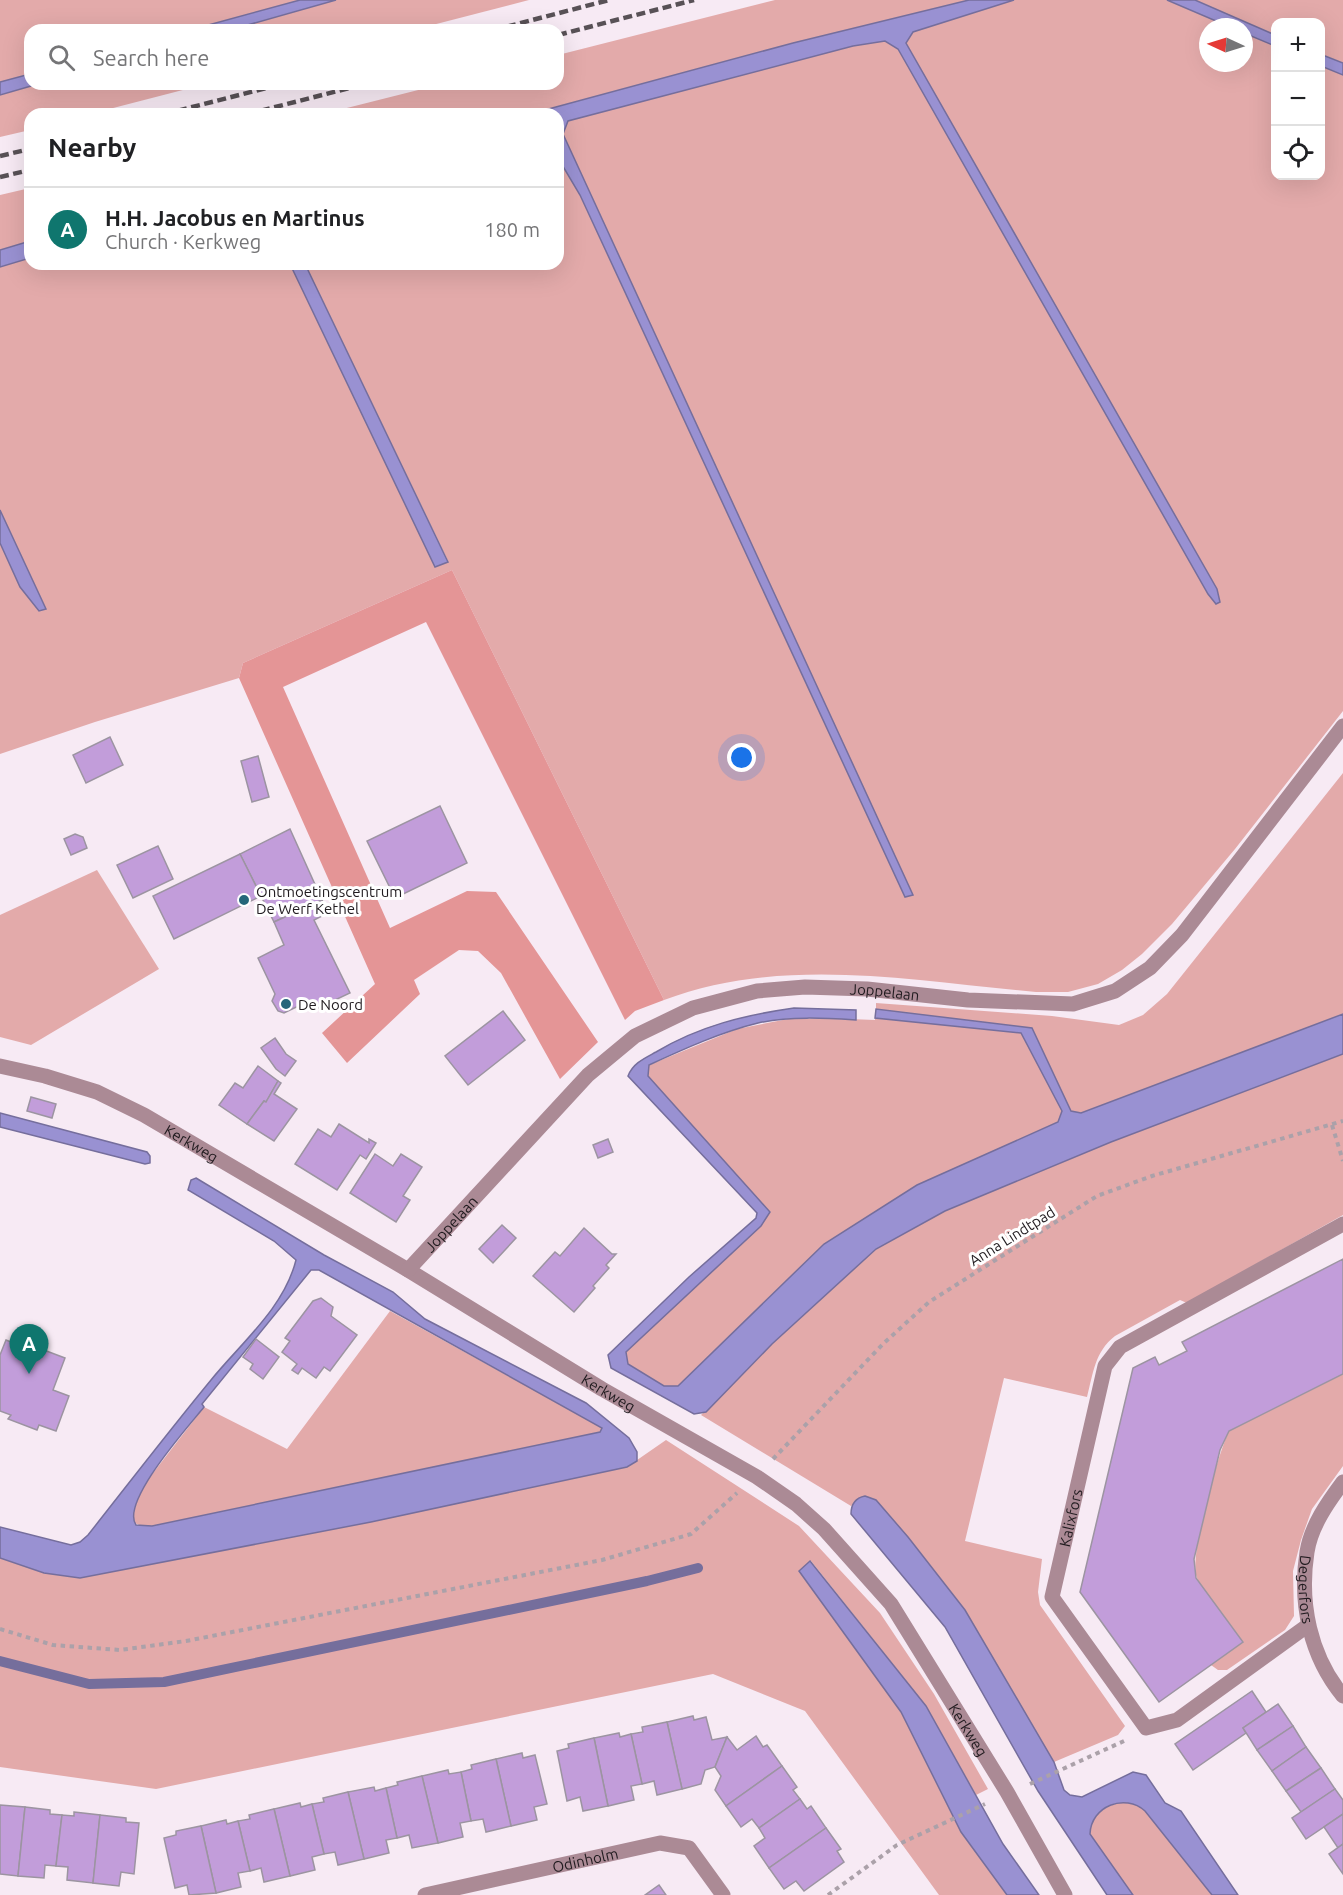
<!DOCTYPE html>
<meta charset="utf-8">
<style>
body{margin:0;font-family:Ubuntu,sans-serif;background:#f6f6f6;color:#202124}
.controls{position:absolute;right:18px;top:18px;display:grid;overflow:hidden;border-radius:12px;box-shadow:0 6px 24px #0002}
.controls button{width:54px;height:54px;display:grid;place-items:center;padding:0;border:0;border-bottom:2px solid #e0e0e0;background:#fff;color:#202124;font:30px sans-serif}
.compass{position:absolute;left:1199px;top:18px;width:54px;height:54px;border-radius:50%;background:#fff;box-shadow:0 6px 24px #0002;rotate:274deg}
.you{position:absolute;left:742px;top:758px;width:21px;height:21px;margin:-15px;border:4px solid #fff;border-radius:50%;background:#1a73e8;box-shadow:0 0 0 9px #1a73e833}
.badge{display:grid;place-items:center;width:39px;height:39px;border-radius:50%;background:#0f766e;color:#fff;font-size:20px;font-weight:700}
.pin{position:absolute;translate:-50% -50px;filter:drop-shadow(0 2px 3px #0008)}
.pin::after{content:'';position:absolute;top:32px;width:21px;height:18px;background:inherit;clip-path:polygon(0 0,100% 0,50% 100%)}
.list{margin:0;padding:0;list-style:none}
h2{display:flex;justify-content:space-between;align-items:center;height:78px;margin:0;padding:0 24px;font-size:26px}
h2 small{font-size:20px;font-weight:400;color:#757577}
.list li{display:grid;grid-template-columns:39px 1fr auto;gap:18px;align-items:center;box-sizing:border-box;height:84px;padding:0 24px;border-top:2px solid #e0e0e0}
.list b{display:block;font-size:22px;white-space:nowrap}
.list p{margin:0;font-size:20px;white-space:nowrap;color:#757577}
.list em{font-size:20px;font-style:normal;color:#757577}
.icon{flex:none;width:33px;height:33px;fill:none;stroke:currentColor;stroke-width:2;stroke-linecap:round;stroke-linejoin:round}
.map{position:relative;flex:none;width:1343px;height:1895px;overflow:hidden}
.search{position:absolute;background:#fff;box-shadow:0 6px 24px #0002;left:24px;top:24px;width:540px;height:66px;display:flex;align-items:center;gap:15px;box-sizing:border-box;padding:0 21px;border-radius:18px;color:#757577;font-size:22px}
.panel{position:absolute;background:#fff;box-shadow:0 6px 24px #0002;left:24px;top:108px;width:540px;height:162px;border-radius:18px}
.map>svg:first-child{display:block}
</style>
<div class="map">
<svg width="1343" height="1895" viewBox="0 0 1343 1895">
<rect width="100%" height="100%" fill="#f7eaf4"/>
<g fill="#e3aaaa">
<polygon points="0,0 300,0 190,30 30,30 30,74 0,82"/>
<polygon points="336,0 529,0 413,30 230,30"/>
<polygon points="775,0 969,0 793,43 530,114 323,114 442,84 558,84 558,55"/>
<path d="M1014,0H1167L1230,27H1208V63H1244V33L1275,46L1276,176H1320L1321,66L1343,75V711L1235,849L1172,924L1142,954L1122,970L1098,984L1068,992H1036C913,981 783,955 664,1000L452,570L243,663L239,678L95,722L0,754V543L20,587L46,609L0,510V267L30,258V264H290L436,567L448,561L305,264H558V158L580,195L905,897L912,894L563,134L567,121L853,46L885,40L898,49L1208,594L1216,604L1220,602L1217,589L906,43L913,32Z"/>
<polygon points="1195,0 1343,0 1343,63 1321,54 1320,22 1276,22 1275,35"/>
<polygon points="38,84 206,84 90,114 30,114 30,130 0,137 0,95"/>
<polygon points="30,188 30,241 0,250 0,195"/>
<polygon points="1343,773 1343,1014 1082,1113 1071,1111 1032,1028 876,1009 876,1003 1052,1016 1119,1025 1143,1015 1167,994"/>
<polygon points="97,870 159,969 31,1045 0,1037 0,915"/>
<polygon points="824,1018 875,1020 875,1018 1021,1033 1062,1111 1058,1122 918,1185 824,1244 678,1386 664,1386 628,1364 626,1352 770,1212 648,1076 649,1065 737,1029 788,1019"/>
<path d="M1343,1054V1215L1187,1303L1180,1300L1115,1336C1095,1351 1093,1374 1087,1397L1004,1378L965,1541L1042,1559L1038,1592L1040,1605L1125,1726L1118,1735L1054,1762L965,1610L865,1496L851,1506L701,1415L772,1344L876,1249L945,1211L1111,1142Z"/>
<polygon points="390,1311 603,1428 600,1432 152,1526 141,1526 133,1522 133,1507 143,1486 204,1407 287,1449"/>
<path d="M1343,1374V1466L1312,1509L1301,1540L1293,1571L1294,1616L1285,1630L1227,1670H1218L1211,1665L1243,1642C1230,1625 1205,1597 1197,1578C1188,1558 1218,1454 1229,1431Z"/>
<polygon points="666,1440 799,1526 880,1613 934,1694 988,1789 976,1795 926,1706 811,1561 799,1571 901,1712 961,1832 1007,1895 939,1895 805,1711 713,1674 156,1789 0,1767 0,1558 44,1573 80,1578 371,1522 627,1467"/>
<path d="M1126,1802L1138,1805L1145,1811L1212,1895H1133L1090,1834C1091,1814 1106,1804 1126,1802Z"/>
</g>
<polygon fill="#e49596" points="452,570 664,1000 635,1011 625,1020 426,622 283,687 390,928 467,891 496,892 598,1042 560,1079 501,973 478,951 459,950 414,980 420,994 347,1063 322,1033 375,984 239,678 243,663"/>
<g fill="#9991d2" stroke="#756e9c" stroke-width="1.5" fill-rule="evenodd">
<polygon points="300,0 336,0 230,30 190,30"/>
<polygon points="969,0 1014,0 913,32 906,43 1217,589 1220,602 1216,604 1208,594 898,49 885,41 853,46 568,121 563,134 913,895 905,897 580,195 558,158 558,114 530,114 793,43"/>
<polygon points="1167,0 1195,0 1275,35 1275,46 1244,33 1244,27 1230,27"/>
<polygon points="1320,54 1343,63 1343,75 1321,66"/>
<polygon points="30,74 30,84 38,84 0,95 0,82"/>
<polygon points="30,241 30,258 0,267 0,250"/>
<polygon points="290,264 305,264 448,562 435,567"/>
<polygon points="0,510 46,609 39,611 20,587 0,543"/>
<path d="M794,1008L856,1010V1020C824,1018 790,1016 758,1023C721,1032 684,1049 649,1065L648,1076L770,1212L761,1226L626,1352L628,1364L664,1386H678L824,1244L917,1185L1058,1122L1062,1111L1021,1033L875,1018L876,1009L1032,1028L1071,1111L1081,1113L1343,1014V1054L1111,1142L945,1211L876,1249L772,1344L706,1412L694,1414L611,1368L608,1355L689,1277L756,1218L757,1213L628,1076C633,1063 645,1058 656,1052C699,1026 745,1015 794,1008Z"/>
<polygon points="0,1113 147,1152 150,1156 150,1163 145,1164 0,1127"/>
<path d="M196,1178L324,1255L393,1292L425,1319L586,1403L629,1438L637,1452V1461L627,1467L371,1522L80,1578L44,1573L0,1558V1527L71,1545L80,1542L88,1535C129,1483 169,1431 211,1380C241,1343 284,1308 296,1260L274,1241L188,1190L191,1180ZM311,1270H319L602,1428L600,1432L152,1526L136,1525C120,1502 189,1426 204,1407L202,1404Z"/>
<path d="M865,1496L876,1500L908,1537L965,1610L1054,1762L1064,1790L1070,1795L1082,1797L1133,1772L1146,1775L1165,1803L1181,1811L1238,1895H1212L1145,1811C1125,1793 1091,1806 1090,1834L1133,1895H1107L1038,1791L945,1627L851,1514C851,1504 855,1498 865,1496Z"/>
<polygon points="810,1561 926,1706 1003,1844 1039,1895 1007,1895 961,1832 901,1712 799,1571"/>
</g>
<g fill="none" stroke-linecap="round" stroke-linejoin="round">
<polyline stroke="#756e9c" stroke-width="10" points="0,1661 89,1684 164,1682 647,1581 698,1568"/>
</g>
<g fill="#c29dda" stroke="#9c94a1" stroke-width="1.5">
<polygon points="110,737 123,765 86,783 73,755"/>
<polygon points="258,756 269,797 252,802 241,761"/>
<polygon points="440,806 467,863 395,898 367,841"/>
<polygon points="290,829 322,900 274,922 240,854"/>
<polygon points="75,834 83,837 87,848 71,855 64,839"/>
<polygon points="158,846 173,879 133,898 117,865"/>
<polygon points="240,854 261,896 174,939 153,896"/>
<polygon points="322,900 328,913 314,920 350,993 316,1009 311,1000 284,1013 278,1011 272,1001 275,994 258,958 284,945 274,922"/>
<polygon points="503,1011 525,1040 468,1085 445,1056"/>
<polygon points="275,1038 286,1054 296,1061 285,1076 276,1069 261,1048"/>
<polygon points="258,1066 278,1081 266,1102 264,1101 247,1124 219,1105 235,1083 243,1088"/>
<polygon points="278,1081 281,1083 274,1094 297,1109 274,1141 247,1124 264,1101 266,1102"/>
<polygon points="31,1097 56,1104 52,1118 27,1111"/>
<polygon points="339,1124 369,1143 369,1139 376,1143 366,1159 360,1155 337,1190 295,1164 318,1129 331,1137"/>
<polygon points="608,1139 613,1152 598,1158 593,1145"/>
<polygon points="375,1154 393,1166 401,1154 422,1167 403,1196 410,1200 396,1222 350,1193"/>
<polygon points="502,1225 516,1238 493,1263 479,1249"/>
<polygon points="584,1228 612,1254 616,1254 606,1265 609,1268 593,1286 595,1288 574,1312 533,1276 555,1252 560,1256"/>
<polygon points="1343,1259 1343,1374 1229,1431 1220,1450 1194,1559 1196,1578 1243,1642 1159,1702 1080,1592 1133,1368 1155,1357 1159,1365 1187,1351 1182,1342"/>
<polygon points="321,1298 333,1307 331,1316 357,1335 330,1371 324,1367 316,1378 302,1368 298,1374 292,1370 297,1364 282,1352 290,1341 285,1338 313,1301"/>
<polygon points="256,1339 279,1357 263,1379 250,1369 253,1364 243,1357"/>
<polygon points="6,1340 35,1352 36,1347 65,1358 53,1390 69,1396 56,1431 39,1425 37,1430 8,1419 11,1415 0,1411 0,1355"/>
<polygon points="1252,1691 1266,1712 1243,1728 1246,1733 1193,1770 1175,1744"/>
<polygon points="1278,1704 1293,1726 1257,1750 1243,1728"/>
<polygon points="693,1716 694,1720 706,1717 712,1740 727,1737 715,1767 705,1770 701,1784 682,1789 667,1722"/>
<polygon points="667,1722 682,1789 657,1795 654,1781 642,1784 631,1734 643,1732 642,1727"/>
<polygon points="1293,1726 1306,1747 1272,1771 1257,1750"/>
<polygon points="619,1733 620,1737 631,1734 642,1784 631,1786 634,1800 608,1806 594,1738"/>
<polygon points="756,1736 763,1747 767,1745 782,1766 726,1806 715,1790 721,1776 715,1767 727,1737 737,1750"/>
<polygon points="594,1738 608,1806 583,1811 580,1797 567,1801 557,1751 569,1748 568,1744"/>
<polygon points="1306,1747 1321,1768 1286,1791 1272,1771"/>
<polygon points="522,1753 523,1758 535,1755 547,1804 534,1807 537,1820 511,1826 496,1759"/>
<polygon points="496,1759 511,1826 486,1832 483,1819 471,1821 461,1772 472,1769 471,1765"/>
<polygon points="782,1766 797,1787 793,1790 800,1799 759,1828 752,1819 741,1827 726,1806"/>
<polygon points="1321,1768 1335,1789 1301,1812 1286,1791"/>
<polygon points="448,1770 449,1774 461,1772 471,1821 460,1823 463,1837 438,1843 422,1776"/>
<polygon points="422,1776 438,1843 412,1848 409,1835 397,1838 386,1788 398,1785 397,1782"/>
<polygon points="374,1787 375,1791 386,1788 397,1838 386,1840 389,1853 364,1859 348,1792"/>
<polygon points="1335,1789 1343,1800 1343,1814 1306,1839 1292,1818"/>
<polygon points="348,1792 364,1859 338,1865 335,1852 324,1854 312,1804 324,1802 323,1798"/>
<polygon points="800,1799 807,1809 811,1806 826,1828 769,1868 754,1846 765,1838 759,1828"/>
<polygon points="300,1803 301,1807 312,1804 324,1854 312,1857 315,1870 290,1876 274,1809"/>
<polygon points="0,1805 25,1807 18,1876 0,1874"/>
<polygon points="25,1807 50,1810 50,1814 62,1815 56,1866 45,1865 44,1878 18,1876"/>
<polygon points="274,1809 290,1876 264,1882 261,1868 250,1871 238,1821 250,1819 249,1815"/>
<polygon points="74,1812 100,1815 93,1883 67,1880 68,1867 56,1866 62,1815 74,1816"/>
<polygon points="1343,1814 1343,1844 1338,1848 1324,1827"/>
<polygon points="100,1815 126,1818 126,1822 139,1823 134,1874 121,1872 119,1886 93,1883"/>
<polygon points="226,1820 227,1824 238,1821 250,1871 238,1873 241,1887 216,1893 201,1826"/>
<polygon points="201,1826 216,1893 189,1895 187,1885 175,1888 164,1838 176,1835 176,1831"/>
<polygon points="826,1828 841,1849 837,1851 844,1862 804,1891 796,1881 784,1889 769,1868"/>
<polygon points="1343,1844 1343,1874 1329,1854"/>
<polygon points="659,1885 666,1895 645,1895"/>
</g>
<g fill="none" stroke-linecap="round" stroke-linejoin="round">
<g stroke="#aba1a9" stroke-width="4" stroke-dasharray="4.5 4.5" stroke-linecap="butt">
<polyline points="1332,1125 1343,1161"/>
<polyline points="773,1459 884,1343 929,1302 1097,1196 1152,1176 1343,1121"/>
<polyline points="0,1629 53,1645 120,1650 186,1641 602,1560 691,1534 737,1493"/>
<polyline points="1030,1784 1124,1741"/>
<polyline points="828,1895 897,1845 985,1804"/>
</g>
<g stroke="#ab8a95" stroke-width="15">
<path id="s1" d="M0,1066L45,1076L97,1092L144,1115L408,1270L602,1389L757,1477L796,1504L824,1529L891,1604L1007,1792L1065,1895"/>
<path id="s2" d="M408,1270L588,1075L635,1036L693,1008L757,991L805,987L867,989L968,1000L1073,1004L1115,991L1150,968L1182,935L1343,726"/>
<path id="s3" d="M1343,1482C1328,1502 1311,1526 1307,1552C1299,1603 1310,1656 1343,1696"/>
<path id="s4" d="M1307,1626L1177,1720L1146,1728L1052,1597L1105,1366L1120,1347L1343,1224"/>
<path id="s5" d="M425,1895L660,1843L689,1848L723,1895"/>
</g>
<g stroke="#585156" stroke-width="4.5" stroke-dasharray="9 4.5" stroke-linecap="butt">
<polyline points="494,30 609,0"/>
<polyline points="558,35 694,0"/>
<polyline points="165,114 282,84"/>
<polyline points="248,114 365,84"/>
<polyline points="0,156 30,149"/>
<polyline points="0,177 30,170"/>
</g>
</g>
<g fill="#25667a" stroke="#fff" stroke-width="2">
<circle cx="244" cy="900" r="6"/>
<circle cx="286" cy="1004" r="6"/>
</g>
<g text-anchor="middle" dominant-baseline="central" stroke-width="6" stroke-linejoin="round" paint-order="stroke">
<g font-size="15" fill="#201b1f" stroke="#fff" text-anchor="start">
<text x="256" y="891">Ontmoetingscentrum<tspan x="256" dy="17">De Werf Kethel</tspan></text>
<text x="298" y="1004">De Noord</text>
</g>
<g font-size="15" fill="#201b1f" stroke="#fff">
<text stroke="none"><textPath href="#s2" startOffset="585">Joppelaan</textPath></text>
<text stroke="none"><textPath href="#s1" startOffset="208">Kerkweg</textPath></text>
<text stroke="none"><textPath href="#s2" startOffset="63">Joppelaan</textPath></text>
<text transform="translate(1012 1236) rotate(-32)">Anna Lindtpad</text>
<text stroke="none"><textPath href="#s1" startOffset="694">Kerkweg</textPath></text>
<text stroke="none"><textPath href="#s4" startOffset="435">Kalixfors</textPath></text>
<text stroke="none"><textPath href="#s3" startOffset="117">Degerfors</textPath></text>
<text stroke="none"><textPath href="#s1" startOffset="1198">Kerkweg</textPath></text>
<text stroke="none"><textPath href="#s5" startOffset="164">Odinholm</textPath></text>
</g>
</g>
</svg>
<div class="controls">
<button>+</button>
<button>−</button>
<button><svg class="icon" aria-label="locate" viewBox="0 0 24 24"><circle cx="12" cy="12" r="6"/><path d="M12 2v4M12 18v4M2 12h4M18 12h4"/></svg></button>
</div>
<svg class="compass" viewBox="-18 -18 36 36"><path d="M0-13l5 13h-10z" fill="#e53935"/><path d="M0 13l5-13h-10z" fill="#757577"/></svg>
<div class="you"></div>
<div class="pin badge" style="left:29px;top:1374px">A</div>
<div class="search"><svg class="icon" aria-label="search" viewBox="0 0 24 24"><circle cx="10" cy="10" r="6"/><path d="M15 15l6 6"/></svg>Search here</div>
<section class="panel">
<h2>Nearby<small></small></h2>
<ul class="list">
<li><span class="badge">A</span><div><b>H.H. Jacobus en Martinus</b><p>Church · Kerkweg</p></div><em>180 m</em></li>
</ul>
</section>
</div>
